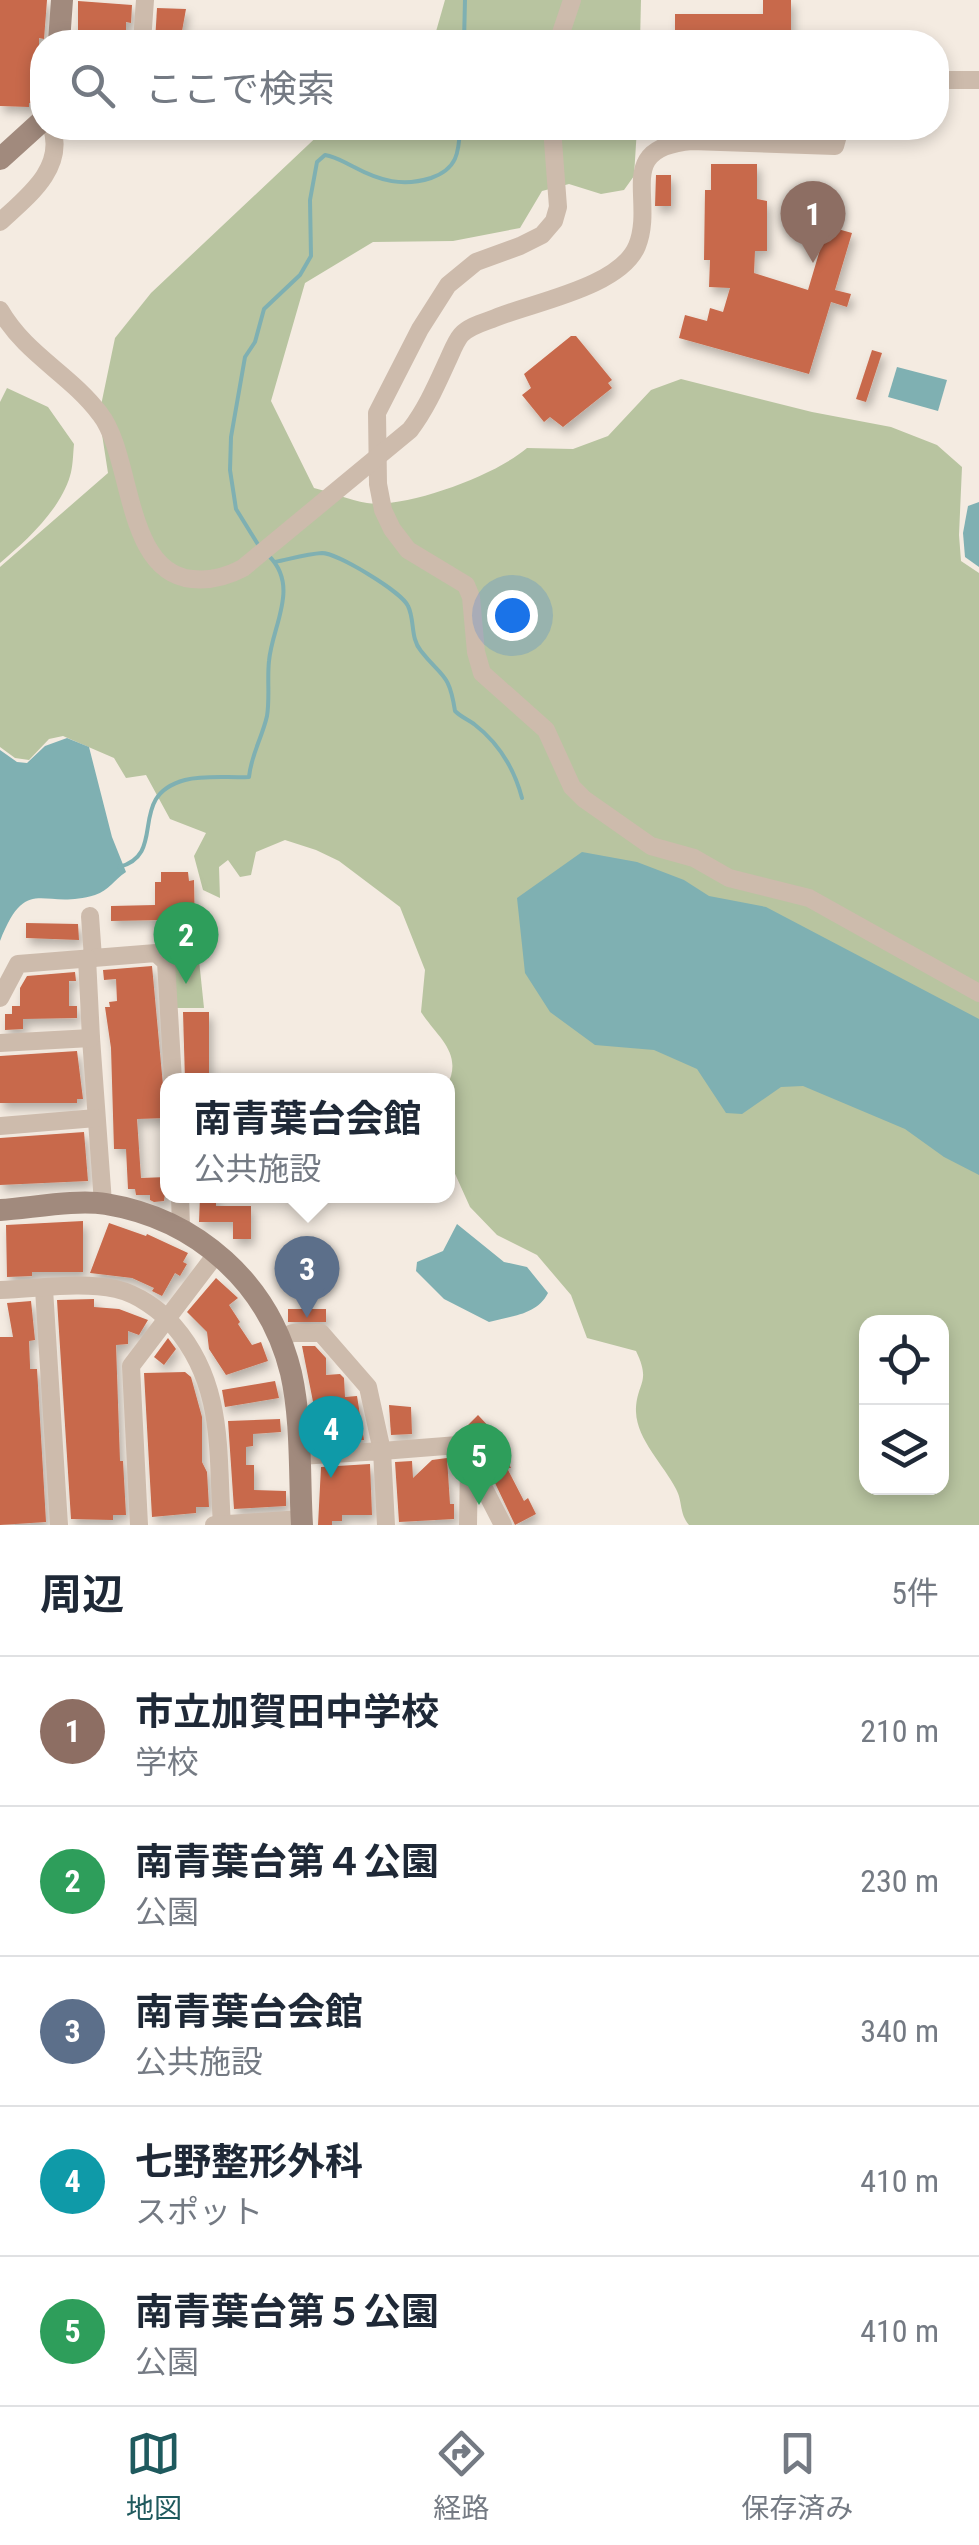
<!DOCTYPE html>
<html lang="ja">
<meta charset="utf-8">
<style>
body{margin:0;font-family:"Roboto Condensed","Noto Sans JP",sans-serif;background:#f2f2f3;color:#1f2937}
.controls{position:absolute;right:30px;bottom:30px;display:grid;overflow:hidden;border-radius:20px;box-shadow:0 5px 15px #0003}
.controls button{width:90px;height:90px;display:grid;place-items:center;padding:0;border:0;border-bottom:2px solid #e0e1e3;background:#fff;color:#1f2937;font:50px sans-serif}
.you{position:absolute;left:512px;top:615px;width:35px;height:35px;margin:-25px;border:8px solid #fff;border-radius:50%;background:#1a73e8;box-shadow:0 0 0 15px #1a73e833}
.badge{display:grid;place-items:center;width:65px;height:65px;border-radius:50%;background:#1f5a5e;color:#fff;font-size:32px;font-weight:700}
.pin{position:absolute;translate:-50% -82px;filter:drop-shadow(0 2px 5px #0008)}
.pin::after{content:'';position:absolute;top:52px;width:35px;height:30px;background:inherit;clip-path:polygon(0 0,100% 0,50% 100%)}
.popup{position:absolute;left:160px;top:1073px;width:295px;height:130px;box-sizing:border-box;display:grid;place-content:center;border-radius:20px;background:#fff;filter:drop-shadow(0 2px 8px #0005);font-size:32px;white-space:nowrap;color:#747a83}
.popup b{font-size:38px;color:#1f2937}
.popup::after{content:'';position:absolute;left:50%;top:100%;margin-left:-20px;border:20px solid transparent;border-top-color:#fff}
.list{margin:0;padding:0;list-style:none}
h2{display:flex;justify-content:space-between;align-items:center;height:130px;margin:0;padding:0 40px;font-size:42px}
h2 small{font-size:32px;font-weight:400;color:#747a83}
.list li{display:grid;grid-template-columns:65px 1fr auto;gap:30px;align-items:center;box-sizing:border-box;height:150px;padding:0 40px;border-top:2px solid #e0e1e3}
.list b{display:block;font-size:38px;white-space:nowrap}
.list p{margin:0;font-size:32px;white-space:nowrap;color:#747a83}
.list em{font-size:32px;font-style:normal;color:#747a83}
.icon{flex:none;width:55px;height:55px;fill:none;stroke:currentColor;stroke-width:2;stroke-linecap:round;stroke-linejoin:round}
.map{position:relative;flex:none;width:979px;height:1525px;overflow:hidden}
.search{position:absolute;background:#fff;box-shadow:0 5px 15px #0003;left:30px;right:30px;top:30px;height:110px;display:flex;align-items:center;gap:25px;box-sizing:border-box;padding:0 35px;border-radius:40px;color:#747a83;font-size:38px}
.sheet{height:880px;background:#fff}
nav{display:flex;justify-content:space-around;align-items:center;box-sizing:border-box;height:140px;border-top:2px solid #e0e1e3;background:#fff;font-size:28px;color:#747a83}
nav a{display:grid;justify-items:center;gap:5px}
nav .on{color:#1f5a5e}
.map>svg:first-child{display:block}
</style>
<div class="map">
<svg width="979" height="1525" viewBox="0 0 979 1525">
<defs>
<filter id="shadow"><feDropShadow dx="3.5" dy="6" stdDeviation="5" flood-color="#0004"/></filter>
</defs>
<rect width="100%" height="100%" fill="#f4ebe1"/>
<g fill="#b8c4a0" fill-rule="evenodd">
<polygon points="445,0 641,0 640,42 433,42"/>
<path d="M326,128H637L634,176L624,190L601,194L569,184L542,191L520,228L453,241L373,242L305,283L271,401L314,488C331,492 349,500 367,503C408,508 496,475 527,448L573,449L608,436L651,390L681,379L812,412L891,427L937,445L962,467L959,535L961,561L979,573V1525H689C679,1513 683,1502 676,1489C664,1465 637,1440 636,1412C636,1382 652,1384 636,1351L587,1338L571,1295L537,1255L497,1235L470,1207L447,1156V1086C464,1053 437,1037 421,1012L425,970L400,907L339,861L316,850L285,840L256,852L251,875L240,877L228,860L219,867L220,898L203,890L194,856L206,833L170,819L146,775L126,778L114,758L63,736L49,739L29,760L15,758L0,747V567L108,473L99,415L115,338L151,293ZM866,1322H942V1488H866Z"/>
<path d="M7,388L48,407L74,444C73,454 73,467 70,476C60,510 26,541 0,563V402Z"/>
<polygon points="168,940 197,941 204,1008 171,1008 158,950"/>
</g>
<g fill="#7fb0b2">
<polygon points="897,367 947,380 938,411 888,397"/>
<polygon points="979,502 979,567 965,557 963,533 968,506"/>
<path d="M67,738L89,747L112,837L126,872C114,880 109,890 95,895C41,911 27,873 0,941V750L17,762L27,763L45,746Z"/>
<polygon points="582,852 637,862 684,880 709,896 766,907 979,1019 979,1175 944,1157 905,1129 803,1086 781,1087 742,1114 726,1113 697,1069 654,1050 595,1045 550,1012 525,973 517,898"/>
<path d="M457,1224L504,1262L527,1267L548,1293C537,1315 511,1316 489,1322L444,1299L416,1271L417,1262L443,1251Z"/>
</g>
<g fill="none" stroke-linecap="round" stroke-linejoin="round">
<g stroke="#7fb0b2" stroke-width="4">
<polyline points="464,42 465,0"/>
<path d="M259,546L236,509L230,470L231,437L245,357L255,342L264,309L300,275L311,256L310,200L317,162L325,155C337,157 343,162 354,167C380,181 403,187 431,178C457,169 459,153 460,128"/>
<path d="M275,562C290,559 307,554 322,553C337,553 402,592 408,606C415,620 410,638 421,651C442,678 449,672 455,711C461,717 467,719 474,724C500,744 514,768 522,798"/>
<path d="M119,867C169,854 125,796 185,780C205,775 229,778 249,777C251,755 262,738 267,716C270,698 267,679 269,661C272,626 300,587 269,556"/>
</g>
</g>
<g fill="#c8694b" filter="url(#shadow)">
<polygon points="0,0 47,0 44,39 39,38 39,103 29,103 29,107 0,106"/>
<polygon points="763,0 791,0 791,33 784,33 784,42 763,42 763,37 675,37 675,14 763,14"/>
<polygon points="78,1 132,5 131,23 126,22 126,42 78,38"/>
<polygon points="157,8 186,9 180,42 155,42"/>
<polygon points="711,164 757,164 757,199 767,201 767,251 755,251 754,273 808,290 827,226 852,233 835,290 851,294 847,307 831,302 809,374 679,338 685,315 707,321 710,308 723,312 730,288 709,287 710,260 704,260 705,190 711,190"/>
<polygon points="656,175 671,175 671,206 655,206"/>
<polygon points="571,336 576,336 612,380 608,383 612,388 563,427 550,417 544,422 522,395 531,388 524,374"/>
<polygon points="872,350 882,353 866,402 856,399"/>
<polygon points="161,872 188,872 189,881 194,880 195,932 162,933 162,920 111,921 111,906 155,905 155,882 161,882"/>
<polygon points="26,923 78,924 79,940 26,938"/>
<polygon points="152,966 166,1118 137,1119 141,1178 167,1177 164,1201 154,1202 150,1200 150,1195 136,1195 135,1189 128,1189 126,1149 114,1149 111,1048 105,1007 110,1007 109,1002 117,1001 116,979 104,980 103,970"/>
<polygon points="75,972 76,981 69,981 69,1006 77,1006 77,1018 23,1019 23,1029 5,1030 5,1014 12,1014 12,1006 20,1006 20,988 27,976"/>
<polygon points="183,1012 209,1012 209,1080 185,1080"/>
<polygon points="77,1051 83,1099 77,1099 77,1103 0,1103 0,1056"/>
<polygon points="84,1132 88,1181 0,1185 0,1138"/>
<polygon points="200,1196 216,1196 216,1206 251,1206 251,1239 233,1239 233,1222 199,1222"/>
<polygon points="83,1221 83,1272 32,1272 32,1276 7,1277 6,1225"/>
<polygon points="109,1223 146,1236 147,1234 188,1253 183,1262 187,1264 180,1276 175,1273 162,1296 152,1291 154,1288 132,1278 90,1273"/>
<polygon points="216,1278 238,1298 229,1305 240,1322 238,1324 252,1345 261,1342 268,1361 226,1375 209,1349 207,1332 187,1312"/>
<polygon points="94,1299 94,1307 119,1309 148,1320 139,1335 128,1331 128,1344 116,1345 120,1461 123,1461 126,1515 113,1515 113,1520 71,1519 57,1300"/>
<polygon points="31,1301 35,1340 29,1341 30,1365 30,1369 37,1369 46,1522 0,1525 0,1337 13,1337 7,1303"/>
<rect x="288" y="1309" width="38" height="13"/>
<polygon points="168,1338 176,1349 164,1365 154,1357"/>
<polygon points="302,1346 315,1346 326,1358 326,1375 340,1374 344,1378 345,1397 357,1396 364,1440 314,1443 314,1432 319,1432"/>
<polygon points="144,1373 185,1372 191,1377 202,1417 202,1462 207,1472 209,1507 196,1507 196,1513 152,1517"/>
<polygon points="275,1381 279,1398 225,1407 222,1390"/>
<polygon points="389,1405 411,1407 412,1434 391,1435"/>
<polygon points="478,1415 494,1432 497,1430 505,1446 501,1448 511,1468 507,1468 524,1501 528,1498 536,1514 515,1525 486,1464 488,1463 486,1455 464,1429"/>
<polygon points="280,1419 281,1432 253,1434 253,1446 246,1447 246,1465 254,1465 254,1490 286,1491 286,1506 234,1509 228,1421"/>
<polygon points="447,1458 450,1504 454,1504 454,1519 399,1522 395,1462 412,1461 413,1478 432,1460"/>
<polygon points="370,1464 372,1515 342,1515 342,1521 332,1521 332,1525 318,1525 321,1467"/>
</g>
<g fill="none" stroke-linecap="round" stroke-linejoin="round">
<g stroke="#cdbbac" stroke-width="18">
<polyline points="142,42 145,0"/>
<polyline points="558,42 572,0"/>
<polyline points="936,80 979,80"/>
<polyline points="552,128 558,207 554,221 542,235 520,246 476,262 448,285 420,329 377,413 378,484 383,510 392,529 408,550 466,585 471,597 476,652 482,673 546,730 572,787 584,799 651,846 694,858 729,878 809,898 979,993"/>
<path d="M0,222C27,197 65,169 52,128"/>
<path d="M0,310C26,355 70,374 100,414C133,456 124,572 192,579C211,581 226,577 243,568L410,430C426,409 436,386 447,362C451,354 455,342 461,335C469,326 485,322 495,318C534,302 620,287 637,246C656,198 613,148 692,141L835,146L840,128"/>
<polyline points="90,916 93,958"/>
<polyline points="0,998 18,964 156,953 166,962 173,1080"/>
<polyline points="91,1038 103,1203"/>
<polyline points="0,1043 91,1038 87,958"/>
<polyline points="0,1126 96,1118"/>
<polyline points="180,1196 181,1228"/>
<polyline points="44,1289 59,1525"/>
<path d="M0,1290C39,1289 78,1281 116,1289C138,1294 160,1310 174,1326C225,1385 217,1452 222,1525"/>
<polyline points="279,1338 293,1333 321,1333 368,1387 382,1451 458,1445 469,1459 503,1525"/>
<polyline points="299,1456 382,1451 386,1525"/>
<polyline points="139,1525 131,1366 217,1253"/>
<polyline points="214,1525 302,1519"/>
<polyline points="468,1525 469,1460"/>
</g>
<g stroke="#a18a7d" stroke-width="22">
<polyline points="59,42 62,0"/>
<polyline points="0,159 42,121"/>
<path d="M0,1210C31,1208 76,1199 106,1204C197,1219 269,1283 291,1373C302,1422 299,1475 302,1525"/>
</g>
</g>
</svg>
<div class="controls">
<button><svg class="icon" aria-label="locate" viewBox="0 0 24 24"><circle cx="12" cy="12" r="6"/><path d="M12 2v4M12 18v4M2 12h4M18 12h4"/></svg></button>
<button><svg class="icon" aria-label="layers" viewBox="0 0 24 24"><path d="M12 4l9 5-9 5-9-5zM3 14l9 5 9-5"/></svg></button>
</div>
<div class="you"></div>
<div class="pin badge" style="left:813px;top:263px;background:#8d6e63">1</div>
<div class="pin badge" style="left:186px;top:984px;background:#2e9e5b">2</div>
<div class="pin badge" style="left:307px;top:1318px;background:#5c6f8a">3</div>
<div class="popup"><b>南青葉台会館</b>公共施設</div>
<div class="pin badge" style="left:331px;top:1478px;background:#0f9aa8">4</div>
<div class="pin badge" style="left:479px;top:1505px;background:#2e9e5b">5</div>
<div class="search"><svg class="icon" aria-label="search" viewBox="0 0 24 24"><circle cx="10" cy="10" r="6"/><path d="M15 15l6 6"/></svg>ここで検索</div>
</div>
<section class="sheet">
<h2>周辺<small>5件</small></h2>
<ul class="list">
<li><span class="badge" style="background:#8d6e63">1</span><div><b>市立加賀田中学校</b><p>学校</p></div><em>210 m</em></li>
<li><span class="badge" style="background:#2e9e5b">2</span><div><b>南青葉台第４公園</b><p>公園</p></div><em>230 m</em></li>
<li><span class="badge" style="background:#5c6f8a">3</span><div><b>南青葉台会館</b><p>公共施設</p></div><em>340 m</em></li>
<li><span class="badge" style="background:#0f9aa8">4</span><div><b>七野整形外科</b><p>スポット</p></div><em>410 m</em></li>
<li><span class="badge" style="background:#2e9e5b">5</span><div><b>南青葉台第５公園</b><p>公園</p></div><em>410 m</em></li>
</ul>
</section>
<nav>
<a class="on"><svg class="icon" aria-label="map" viewBox="0 0 24 24"><path d="M3 6l6-2 6 2 6-2v14l-6 2-6-2-6 2zM9 4v14M15 6v14"/></svg>地図</a>
<a><svg class="icon" aria-label="directions" viewBox="0 0 24 24"><path d="M12 3l9 9-9 9-9-9zM9 14v-3h6M13 9l2 2-2 2"/></svg>経路</a>
<a><svg class="icon" aria-label="saved" viewBox="0 0 24 24"><path d="M7 4h10v16l-5-4-5 4z"/></svg>保存済み</a>
</nav>
